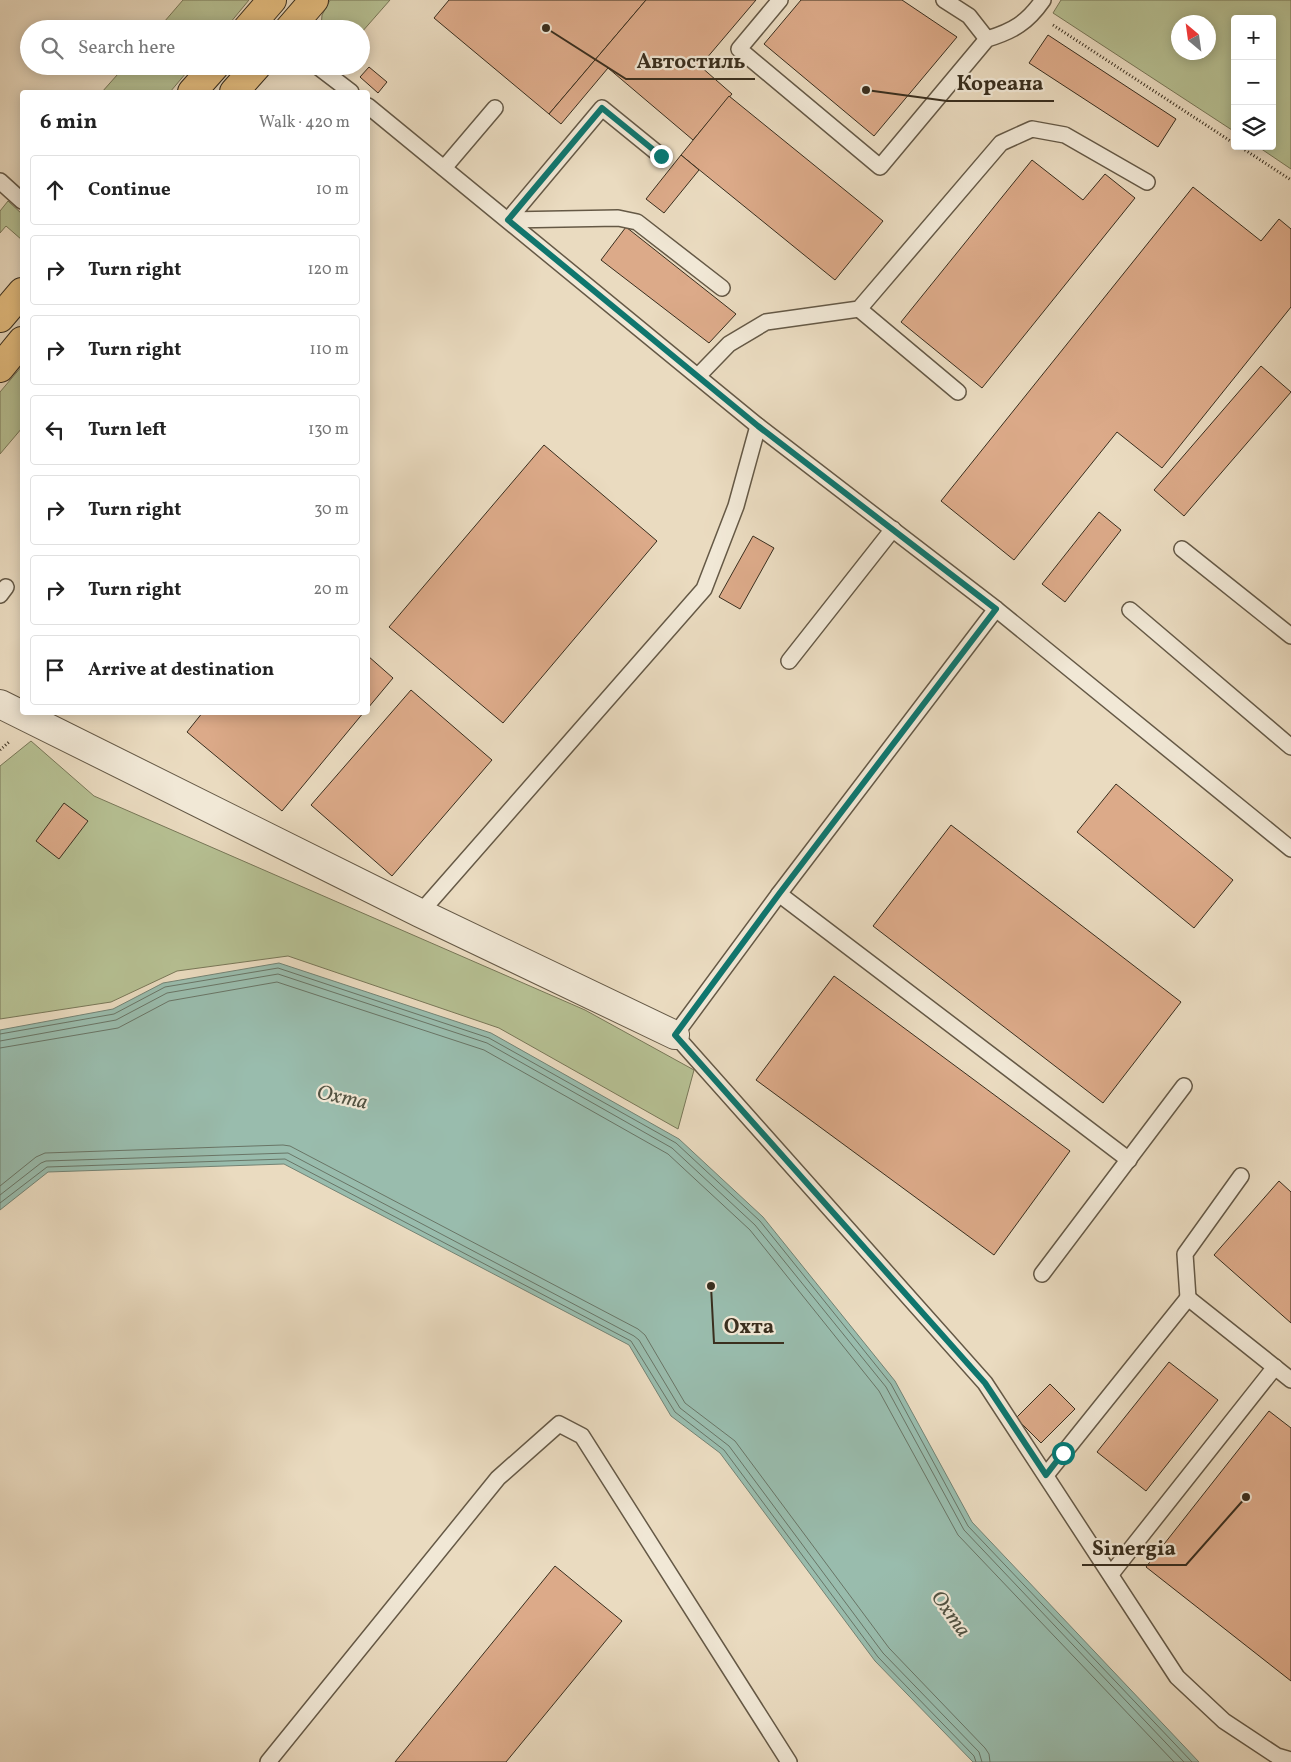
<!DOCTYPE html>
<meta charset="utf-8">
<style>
body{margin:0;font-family:Vollkorn,serif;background:#f2f2f2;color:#222}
.controls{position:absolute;right:15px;top:15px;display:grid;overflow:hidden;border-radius:5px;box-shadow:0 2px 12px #0003}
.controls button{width:45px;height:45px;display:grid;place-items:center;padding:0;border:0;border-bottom:1px solid #e0e0e0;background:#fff;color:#222;font:25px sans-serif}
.compass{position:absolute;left:1171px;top:15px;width:45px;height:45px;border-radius:50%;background:#fff;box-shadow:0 2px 12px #0003;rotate:331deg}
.stop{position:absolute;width:15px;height:15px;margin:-11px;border:4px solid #0f766e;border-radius:50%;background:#fff}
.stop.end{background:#0f766e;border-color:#fff;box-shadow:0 1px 5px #0008}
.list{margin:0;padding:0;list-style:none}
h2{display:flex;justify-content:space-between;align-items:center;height:65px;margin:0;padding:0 20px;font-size:21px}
h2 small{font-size:16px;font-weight:400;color:#767676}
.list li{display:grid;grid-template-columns:32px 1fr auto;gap:15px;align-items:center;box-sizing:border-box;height:70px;margin:0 10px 10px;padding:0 10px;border:1px solid #e0e0e0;border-radius:5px}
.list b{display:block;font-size:19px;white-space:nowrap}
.list em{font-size:16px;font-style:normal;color:#767676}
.icon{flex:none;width:28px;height:28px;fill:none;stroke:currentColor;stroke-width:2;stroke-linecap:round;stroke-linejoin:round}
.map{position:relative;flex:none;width:1291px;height:1762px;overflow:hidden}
.search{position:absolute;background:#fff;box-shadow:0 2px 12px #0003;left:20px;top:20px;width:350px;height:55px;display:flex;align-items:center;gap:12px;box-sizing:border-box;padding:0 18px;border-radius:28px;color:#767676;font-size:19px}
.panel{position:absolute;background:#fff;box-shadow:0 2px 12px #0003;left:20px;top:90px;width:350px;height:625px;border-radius:5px}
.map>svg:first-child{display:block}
</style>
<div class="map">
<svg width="1291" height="1762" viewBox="0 0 1291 1762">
<rect width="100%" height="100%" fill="#eadbc0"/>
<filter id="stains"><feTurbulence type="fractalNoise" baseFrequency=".004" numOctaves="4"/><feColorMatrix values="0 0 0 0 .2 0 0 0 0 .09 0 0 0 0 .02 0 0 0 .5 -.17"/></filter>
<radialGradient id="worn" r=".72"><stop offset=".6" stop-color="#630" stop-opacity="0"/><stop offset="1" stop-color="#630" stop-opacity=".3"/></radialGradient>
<g fill="#b6c093" stroke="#787758" fill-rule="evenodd">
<polygon points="183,0 249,0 225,29 158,29"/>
<polygon points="330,0 390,0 361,33 361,29 321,29 322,15"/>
<path d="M1061,0H1291V169L1257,146H1272V19H1235V132L1053,13ZM1178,22H1208V52H1178Z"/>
<polygon points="125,66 192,66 170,92 102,92"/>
<polygon points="8,201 22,214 22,240 6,226 0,233 0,211"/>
<polygon points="22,366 22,428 0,454 0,392"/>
<polygon points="31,741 94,796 585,1010 694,1070 678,1129 499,1028 288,956 177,971 111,1002 0,1019 0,766"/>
</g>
<polygon fill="#99bcad" stroke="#738374" points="279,963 491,1033 679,1139 763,1217 895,1381 972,1522 1199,1762 973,1762 875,1661 720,1453 671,1416 629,1345 284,1164 48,1172 0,1210 0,1030 113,1009 163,983"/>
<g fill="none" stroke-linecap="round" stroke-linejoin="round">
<g stroke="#697566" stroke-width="1">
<polyline points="0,1034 114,1014 165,987 278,968 489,1038 676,1143 760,1221 891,1384 968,1526 1192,1762"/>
<polyline points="0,1041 116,1020 167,993 278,974 487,1043 672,1148 755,1225 886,1387 964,1530 1184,1762"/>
<polyline points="0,1048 118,1028 169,1001 277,982 484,1050 668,1154 750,1230 879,1391 958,1535 1174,1762"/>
<polyline points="0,1186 36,1157 45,1153 283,1145 290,1146 638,1329 645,1335 685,1403 735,1441 889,1648 985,1748 989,1754 990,1762"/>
<polyline points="0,1195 41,1163 46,1161 288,1153 634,1336 639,1340 680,1408 729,1446 883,1653 979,1752 982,1762"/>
<polyline points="0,1203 47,1167 285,1159 631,1341 675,1412 724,1450 878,1657 974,1756 976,1762"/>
</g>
</g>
<g fill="#dcaa89" stroke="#392e1e">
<polygon points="449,0 646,0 549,114 434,18"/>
<polygon points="646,0 756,0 700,66 732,94 693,140 608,68 561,124 549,114"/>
<polygon points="801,0 902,0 957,37 874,136 764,44"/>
<polygon points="1048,35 1176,119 1158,147 1029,63"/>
<polygon points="369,67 387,82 378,93 360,77"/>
<polygon points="729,96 883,221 835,280 681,155"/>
<polygon points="681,155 699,170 664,213 646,199"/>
<polygon points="1032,160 1083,200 1105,174 1135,198 982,388 901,322"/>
<polygon points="1193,187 1261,241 1279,219 1291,229 1291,307 1162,468 1117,432 1014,560 941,501"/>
<polygon points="626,227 736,314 709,343 601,260"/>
<polygon points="1261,366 1291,392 1184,516 1154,490"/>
<polygon points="544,445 657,541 503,723 389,627"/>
<polygon points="1099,512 1121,530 1065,602 1042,584"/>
<polygon points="753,536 774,548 740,609 719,597"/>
<polygon points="368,656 393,678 368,708"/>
<polygon points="411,690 492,760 392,876 311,805"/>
<polygon points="203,712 364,712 282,811 187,732"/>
<polygon points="1116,784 1233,880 1194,928 1077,832"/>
<polygon points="64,803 88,821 59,859 36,841"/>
<polygon points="951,825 1181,1002 1103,1103 873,926"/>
<polygon points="834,976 1070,1151 994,1255 756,1080"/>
<polygon points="1279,1181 1291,1192 1291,1323 1214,1255"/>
<polygon points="1169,1362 1218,1400 1146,1491 1097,1452"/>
<polygon points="1050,1384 1075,1409 1041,1443 1016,1418"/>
<polygon points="1269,1411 1291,1428 1291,1681 1146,1567"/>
<polygon points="555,1566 622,1621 506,1762 395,1762"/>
</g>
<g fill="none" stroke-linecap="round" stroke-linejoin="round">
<g stroke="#655946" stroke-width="18">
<g id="lane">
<path d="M780,0L739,49L880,167L987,39C1013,31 1027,23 1043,0"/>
<polyline points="944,0 969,16 987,39"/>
<polyline points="317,66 351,92"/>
<polyline points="368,106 758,426 996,609 1291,849"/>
<polyline points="661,156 602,108 508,220 618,218 637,222 722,288"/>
<polyline points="444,168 495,108"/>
<polyline points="0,181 22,201"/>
<polyline points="859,309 958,392"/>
<polyline points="698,376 729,344 766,322 859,309 1001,143 1032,129 1065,135 1147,182"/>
<polyline points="1182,549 1291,636"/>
<polyline points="0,595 6,587"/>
<polyline points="996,609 779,894 675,1035 985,1383 1177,1677 1224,1721 1277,1756 1291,1760"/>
<polyline points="1130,610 1291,747"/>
<polyline points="789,661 893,529"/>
<polyline points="779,894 1129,1160"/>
<polyline points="420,913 704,589 736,506 758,426"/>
<polyline points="1042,1274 1184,1086"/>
<polyline points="1188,1298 1185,1254 1241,1176"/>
<polyline points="1046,1475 1188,1298 1291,1380"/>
<polyline points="1111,1574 1275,1367"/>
<polyline points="268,1762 498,1478 559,1424 582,1436 789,1762"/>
</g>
</g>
<g stroke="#655946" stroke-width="30">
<polyline id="street" points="0,704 420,913 675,1035"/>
</g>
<g stroke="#392e1e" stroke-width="30">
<g id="primary">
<polyline points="247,29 272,0"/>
<polyline points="289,29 314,0"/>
<polyline points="192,92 215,66"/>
<polyline points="234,92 257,66"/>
<polyline points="0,318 22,292"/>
<polyline points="0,368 22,341"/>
</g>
</g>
<g stroke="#392e1e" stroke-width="3" stroke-dasharray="1 2.5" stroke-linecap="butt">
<polyline points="1053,25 1235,144"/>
<polyline points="1239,146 1291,180"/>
<polyline points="0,750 9,742"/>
</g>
<use href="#lane" stroke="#f1e8d6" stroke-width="15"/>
<use href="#street" stroke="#f1e8d6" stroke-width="28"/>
<use href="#primary" stroke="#e5be80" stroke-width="28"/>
</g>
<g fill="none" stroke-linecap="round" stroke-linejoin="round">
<polyline stroke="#0f766e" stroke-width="6" points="661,156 602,108 508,220 758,426 996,609 779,894 675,1035 985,1383 1046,1475 1063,1453"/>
</g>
<g text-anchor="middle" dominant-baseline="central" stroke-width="4.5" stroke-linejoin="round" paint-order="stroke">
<g font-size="21" font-style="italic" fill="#515242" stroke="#f1e8d6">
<text transform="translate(342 1098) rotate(12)">Охта</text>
<text transform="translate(950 1614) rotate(54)">Охта</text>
</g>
</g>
<path fill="none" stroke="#392e1e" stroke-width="2" d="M546 28L626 79H755M866 90L947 101H1054M711 1286L714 1343H784M1246 1497L1186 1565H1082"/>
<g fill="#392e1e" stroke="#f1e8d6" stroke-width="2">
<circle cx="546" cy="28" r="5"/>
<circle cx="866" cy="90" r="5"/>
<circle cx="711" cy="1286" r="5"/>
<circle cx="1246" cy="1497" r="5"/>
</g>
<g font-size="21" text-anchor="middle" font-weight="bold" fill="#392e1e" stroke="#f1e8d6" stroke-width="4.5" stroke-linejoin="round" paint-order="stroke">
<text x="691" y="68">Автостиль</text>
<text x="1000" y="90">Кореана</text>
<text x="749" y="1333">Охта</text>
<text x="1134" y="1555">Sinergia</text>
</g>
<rect width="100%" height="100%" filter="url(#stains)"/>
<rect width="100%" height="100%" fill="url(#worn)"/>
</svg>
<div class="controls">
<button>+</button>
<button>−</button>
<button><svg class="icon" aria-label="layers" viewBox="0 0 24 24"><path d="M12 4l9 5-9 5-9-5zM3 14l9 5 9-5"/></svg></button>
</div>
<svg class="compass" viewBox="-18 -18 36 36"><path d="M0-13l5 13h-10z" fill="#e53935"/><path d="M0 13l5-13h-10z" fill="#767676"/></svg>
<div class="stop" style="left:1063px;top:1453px"></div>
<div class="stop end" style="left:661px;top:156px"></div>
<div class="search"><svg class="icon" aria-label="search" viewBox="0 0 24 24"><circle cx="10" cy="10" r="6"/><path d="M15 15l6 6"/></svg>Search here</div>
<section class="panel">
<h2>6 min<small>Walk · 420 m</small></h2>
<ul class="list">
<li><svg class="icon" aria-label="ahead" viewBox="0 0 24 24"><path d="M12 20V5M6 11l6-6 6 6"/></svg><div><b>Continue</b></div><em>10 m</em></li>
<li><svg class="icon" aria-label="right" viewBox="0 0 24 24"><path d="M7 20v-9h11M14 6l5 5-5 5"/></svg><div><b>Turn right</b></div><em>120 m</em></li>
<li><svg class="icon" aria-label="right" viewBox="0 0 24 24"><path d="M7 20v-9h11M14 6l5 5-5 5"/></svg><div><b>Turn right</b></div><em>110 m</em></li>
<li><svg class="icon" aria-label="left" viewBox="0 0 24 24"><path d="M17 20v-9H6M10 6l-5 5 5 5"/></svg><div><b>Turn left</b></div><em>130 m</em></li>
<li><svg class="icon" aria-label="right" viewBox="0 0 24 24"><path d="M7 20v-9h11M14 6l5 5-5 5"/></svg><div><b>Turn right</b></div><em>30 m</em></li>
<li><svg class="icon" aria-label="right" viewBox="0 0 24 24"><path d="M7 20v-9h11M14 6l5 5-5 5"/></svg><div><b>Turn right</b></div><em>20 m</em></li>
<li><svg class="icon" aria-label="arrive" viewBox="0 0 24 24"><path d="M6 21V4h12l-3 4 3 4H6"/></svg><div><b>Arrive at destination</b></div></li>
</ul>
</section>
</div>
